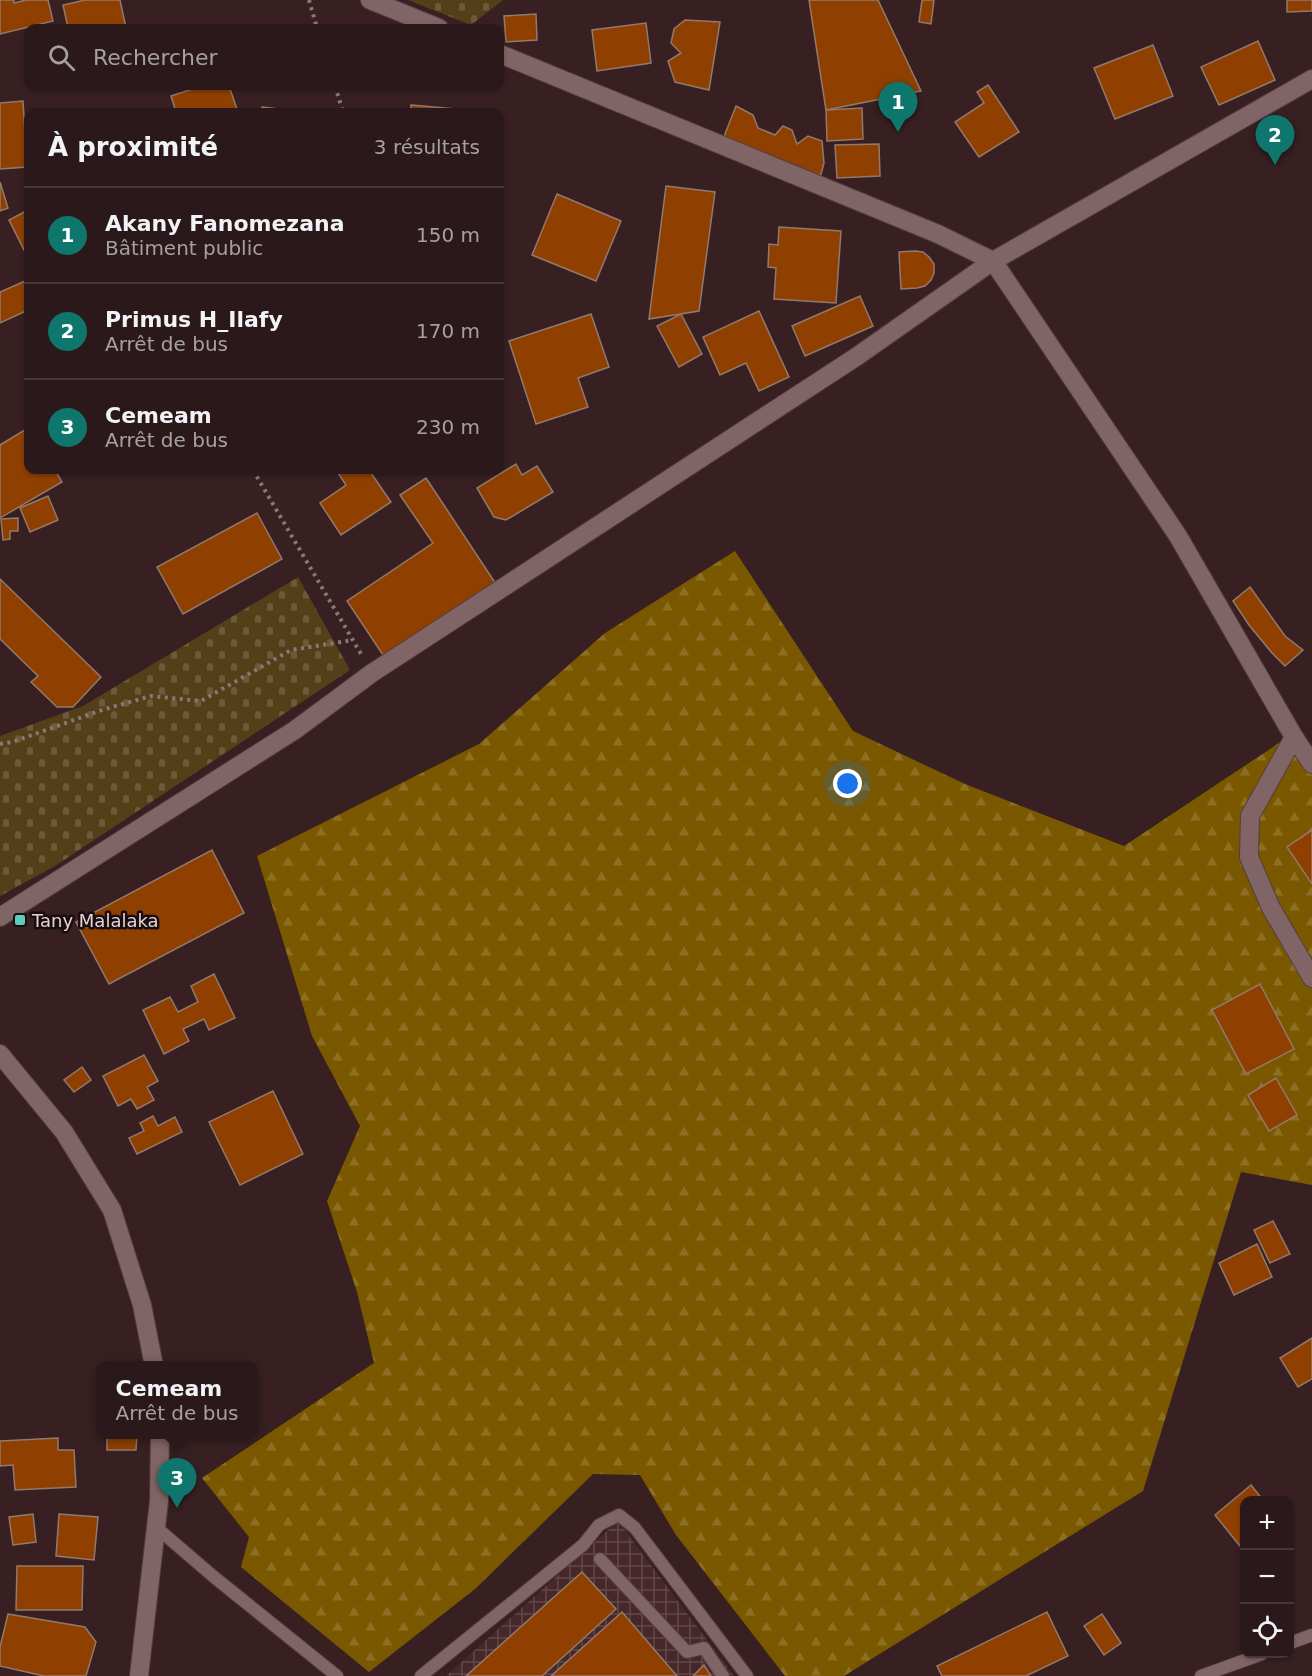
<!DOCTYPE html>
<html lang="fr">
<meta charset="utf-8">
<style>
body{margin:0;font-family:"DejaVu Sans",sans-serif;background:#322123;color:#f1f3f6}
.controls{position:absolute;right:18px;bottom:18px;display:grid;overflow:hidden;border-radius:12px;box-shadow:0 2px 4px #0004}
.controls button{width:54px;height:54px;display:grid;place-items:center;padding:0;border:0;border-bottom:2px solid #463739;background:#2a181a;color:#f1f3f6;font:30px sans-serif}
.you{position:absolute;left:848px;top:784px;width:21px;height:21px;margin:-15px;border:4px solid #fff;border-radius:50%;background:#1a73e8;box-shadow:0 0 0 9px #1a73e833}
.badge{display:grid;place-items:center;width:39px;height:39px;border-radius:50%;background:#0f766e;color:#fff;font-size:20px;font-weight:700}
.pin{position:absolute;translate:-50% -50px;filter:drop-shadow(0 2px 3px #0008)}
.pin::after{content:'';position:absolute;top:32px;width:21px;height:18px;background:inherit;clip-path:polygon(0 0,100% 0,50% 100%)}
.popup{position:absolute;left:96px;top:1361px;width:162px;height:78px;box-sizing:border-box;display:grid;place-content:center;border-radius:12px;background:#2a181a;filter:drop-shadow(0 2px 4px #0005);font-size:20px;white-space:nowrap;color:#a5a0a2}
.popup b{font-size:22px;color:#f1f3f6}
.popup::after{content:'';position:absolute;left:50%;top:100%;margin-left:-12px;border:12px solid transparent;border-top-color:#2a181a}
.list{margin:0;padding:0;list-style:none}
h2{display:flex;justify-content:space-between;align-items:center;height:78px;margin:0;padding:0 24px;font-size:26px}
h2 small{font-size:20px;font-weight:400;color:#a5a0a2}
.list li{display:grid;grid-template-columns:39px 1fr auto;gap:18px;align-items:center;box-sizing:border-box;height:96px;padding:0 24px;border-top:2px solid #463739}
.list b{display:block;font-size:22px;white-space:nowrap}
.list p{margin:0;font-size:20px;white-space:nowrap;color:#a5a0a2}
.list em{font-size:20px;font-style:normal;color:#a5a0a2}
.icon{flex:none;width:33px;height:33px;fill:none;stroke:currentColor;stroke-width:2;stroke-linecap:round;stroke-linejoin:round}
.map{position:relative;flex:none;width:1312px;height:1676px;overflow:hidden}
.search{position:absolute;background:#2a181a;box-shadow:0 2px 4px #0004;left:24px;top:24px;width:480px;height:66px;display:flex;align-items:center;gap:15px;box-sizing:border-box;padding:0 21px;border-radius:12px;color:#a5a0a2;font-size:22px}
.panel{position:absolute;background:#2a181a;box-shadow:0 2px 4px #0004;left:24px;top:108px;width:480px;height:366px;border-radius:12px}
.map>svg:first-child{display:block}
</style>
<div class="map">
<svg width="1312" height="1676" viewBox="0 0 1312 1676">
<defs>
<pattern id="industrial-grid" width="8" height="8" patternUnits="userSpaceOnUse" patternTransform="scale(1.5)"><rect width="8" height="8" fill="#47282a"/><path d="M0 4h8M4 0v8" fill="none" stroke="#614648"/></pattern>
<pattern id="forest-firs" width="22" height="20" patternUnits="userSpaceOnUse" patternTransform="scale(1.5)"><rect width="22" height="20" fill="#7a5800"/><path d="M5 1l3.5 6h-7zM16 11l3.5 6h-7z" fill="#8d6f24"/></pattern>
<pattern id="cemetery-stones" width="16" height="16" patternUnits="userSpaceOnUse" patternTransform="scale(1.5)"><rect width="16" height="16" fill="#544018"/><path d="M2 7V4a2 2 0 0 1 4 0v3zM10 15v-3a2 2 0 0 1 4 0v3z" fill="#6c5b39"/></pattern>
</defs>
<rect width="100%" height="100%" fill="#382022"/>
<polygon fill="url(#industrial-grid)" points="618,1521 734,1676 446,1676"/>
<polygon fill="url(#forest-firs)" points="735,551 853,731 965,784 1124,846 1291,735 1312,769 1312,1185 1241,1172 1143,1491 844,1676 785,1676 676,1535 640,1475 593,1474 475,1589 369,1672 241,1567 249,1537 202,1478 374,1363 357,1292 327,1201 360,1126 312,1036 257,856 479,744 605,633"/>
<g fill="url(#cemetery-stones)">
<polygon points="408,0 503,0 471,25"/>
<polygon points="298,577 350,670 55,866 0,896 0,736 83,706"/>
</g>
<g fill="#8f4001" stroke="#92796c" stroke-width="1.5">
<polygon points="0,0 14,0 14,3 26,0 48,0 53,21 0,34"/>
<polygon points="85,0 120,0 126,28 68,28 63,5"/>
<polygon points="809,0 878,0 921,91 826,110"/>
<polygon points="922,0 934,0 931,24 919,22"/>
<polygon points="1287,0 1312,0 1312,11 1287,12"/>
<polygon points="536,14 537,40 506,42 504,16"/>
<polygon points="685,20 720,22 709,90 675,82 668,61 681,53 671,43 674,29"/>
<polygon points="646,23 651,63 597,71 592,30"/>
<polygon points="1258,41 1275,80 1219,105 1201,67"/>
<polygon points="1153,45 1173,96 1115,119 1094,68"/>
<polygon points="988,85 1019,132 979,157 955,122 984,103 977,92"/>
<polygon points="202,86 229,86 238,112 176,112 171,96"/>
<polygon points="23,101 27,167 0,169 0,103"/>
<polygon points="411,105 456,109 456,112 411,112"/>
<polygon points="736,106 753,115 758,128 775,135 783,126 792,130 797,144 808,136 822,141 824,163 820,178 723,139"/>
<polygon points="262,107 287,110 287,112 262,112"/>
<polygon points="862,108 863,139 827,141 826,110"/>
<polygon points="879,144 880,176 837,178 835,145"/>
<polygon points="0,182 8,208 0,211"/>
<polygon points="666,186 715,192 699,311 649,319"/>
<polygon points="557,194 621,221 596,281 532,255"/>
<polygon points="28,210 28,258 9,220"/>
<polygon points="779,227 841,231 836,303 774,299 776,268 768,267 769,244 778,245"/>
<polygon points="915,251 923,252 929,257 934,264 934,273 931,280 925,286 917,288 901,289 899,252"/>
<polygon points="25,281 28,289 28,310 0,323 0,292"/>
<polygon points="860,296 873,326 805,356 792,326"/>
<polygon points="759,311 789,377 759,391 746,363 720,375 703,337"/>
<polygon points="591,314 609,367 578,378 588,407 536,424 509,341"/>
<polygon points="681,314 702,354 679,367 657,326"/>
<polygon points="28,428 28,470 55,470 62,482 0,518 0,445"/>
<polygon points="516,464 522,475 537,466 553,492 506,520 494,517 477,488"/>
<polygon points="336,470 369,470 391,502 341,535 320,503 346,485"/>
<polygon points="426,478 496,584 385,658 347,601 433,543 400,495"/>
<polygon points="48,496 58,520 30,532 20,508"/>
<polygon points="257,513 282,559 183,614 157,567"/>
<polygon points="18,518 18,531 10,531 10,539 3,540 1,519"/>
<polygon points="0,579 101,677 73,707 57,707 31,682 38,676 0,639"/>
<polygon points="1250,587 1285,636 1303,650 1285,666 1272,653 1249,625 1233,601"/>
<polygon points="1312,830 1312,884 1287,847"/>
<polygon points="212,850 244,913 109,984 76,922"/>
<polygon points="214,974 235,1018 209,1030 204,1019 183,1029 189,1041 164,1054 143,1010 170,997 178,1012 198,1002 191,986"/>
<polygon points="1260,984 1294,1049 1246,1074 1212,1010"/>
<polygon points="144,1055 158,1081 147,1087 154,1100 137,1109 131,1099 118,1106 103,1076"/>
<polygon points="82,1067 91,1080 74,1092 64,1080"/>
<polygon points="1276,1078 1297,1115 1269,1131 1248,1095"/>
<polygon points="273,1091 303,1154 240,1185 209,1122"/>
<polygon points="153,1116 158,1126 175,1117 182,1132 137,1154 129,1138 144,1131 140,1123"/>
<polygon points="1273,1221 1290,1254 1270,1263 1254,1230"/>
<polygon points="1257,1244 1272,1277 1234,1295 1219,1263"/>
<polygon points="1312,1338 1312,1379 1298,1387 1280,1358"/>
<polygon points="107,1434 137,1434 136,1450 107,1450"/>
<polygon points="58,1438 58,1450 74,1450 76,1487 15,1490 13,1465 0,1466 0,1441"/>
<polygon points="1251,1485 1263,1500 1244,1500 1244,1551 1215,1515"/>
<polygon points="33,1514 36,1542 13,1545 9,1517"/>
<polygon points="59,1514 98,1517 94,1560 56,1556"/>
<polygon points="17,1566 83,1566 82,1610 16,1610"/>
<polygon points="582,1572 616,1609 542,1676 466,1676"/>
<polygon points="622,1612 677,1676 551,1676"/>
<polygon points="1047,1612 1068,1656 1026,1676 942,1676 937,1666"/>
<polygon points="8,1614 85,1627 96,1642 86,1676 44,1676 0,1666 0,1647"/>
<polygon points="1102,1614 1121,1643 1104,1655 1084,1626"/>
<polygon points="704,1665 711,1676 693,1676"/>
</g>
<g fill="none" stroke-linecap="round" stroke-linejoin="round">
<g stroke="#513e3f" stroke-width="14">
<g id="lane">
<polyline points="157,1528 214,1577 337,1676"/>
<polyline points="600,1559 687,1652 704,1648 723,1676"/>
<polyline points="1290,1643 1312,1635"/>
<polyline points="421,1676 583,1545 599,1525 619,1515 635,1528 747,1676"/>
<polyline points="1201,1676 1262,1654"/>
</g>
</g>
<g stroke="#513e3f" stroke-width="20">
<g id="street">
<polyline points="370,0 439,28"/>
<polyline points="500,54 938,234 993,261 1178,536 1294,737 1312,764"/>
<polyline points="1294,737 1250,816 1249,857 1271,908 1312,978"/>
</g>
</g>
<g stroke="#513e3f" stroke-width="20">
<g id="secondary">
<polyline points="0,917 295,730 372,673 856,357 993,261 1312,79"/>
<polyline points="0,1054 64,1132 112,1210 142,1305 154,1366"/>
<polyline points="139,1676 159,1501 160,1434"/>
</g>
</g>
<g stroke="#8b7678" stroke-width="4" stroke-dasharray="3 4.5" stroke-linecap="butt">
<polyline points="309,0 317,28"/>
<polyline points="335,86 343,112"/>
<polyline points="253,470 361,654"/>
<polyline points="0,744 12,742 105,709 151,696 201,701 291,650 353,640"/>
</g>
<use href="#lane" stroke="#816566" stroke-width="12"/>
<use href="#street" stroke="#816566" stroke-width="18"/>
<use href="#secondary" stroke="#816566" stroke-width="18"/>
</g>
<rect fill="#5acebd" stroke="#180d0e" stroke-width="2" x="14" y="914" width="12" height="12" rx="3"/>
<g text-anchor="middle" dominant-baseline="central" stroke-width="5" stroke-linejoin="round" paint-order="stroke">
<g font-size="18" fill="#e4d3d4" stroke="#180d0e" text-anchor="start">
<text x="32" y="920">Tany Malalaka</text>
</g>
</g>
</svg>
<div class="controls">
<button>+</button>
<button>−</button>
<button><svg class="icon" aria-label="locate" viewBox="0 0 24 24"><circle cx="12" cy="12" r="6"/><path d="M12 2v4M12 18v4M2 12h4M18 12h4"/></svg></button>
</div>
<div class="you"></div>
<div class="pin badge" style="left:898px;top:132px">1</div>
<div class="pin badge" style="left:1275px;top:165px">2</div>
<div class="pin badge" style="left:177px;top:1508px">3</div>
<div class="popup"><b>Cemeam</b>Arrêt de bus</div>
<div class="search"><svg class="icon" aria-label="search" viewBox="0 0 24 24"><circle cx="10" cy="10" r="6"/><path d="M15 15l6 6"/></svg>Rechercher</div>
<section class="panel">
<h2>À proximité<small>3 résultats</small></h2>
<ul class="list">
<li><span class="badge">1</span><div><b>Akany Fanomezana</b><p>Bâtiment public</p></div><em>150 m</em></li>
<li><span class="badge">2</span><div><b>Primus H_Ilafy</b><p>Arrêt de bus</p></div><em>170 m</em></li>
<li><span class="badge">3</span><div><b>Cemeam</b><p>Arrêt de bus</p></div><em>230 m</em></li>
</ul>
</section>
</div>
